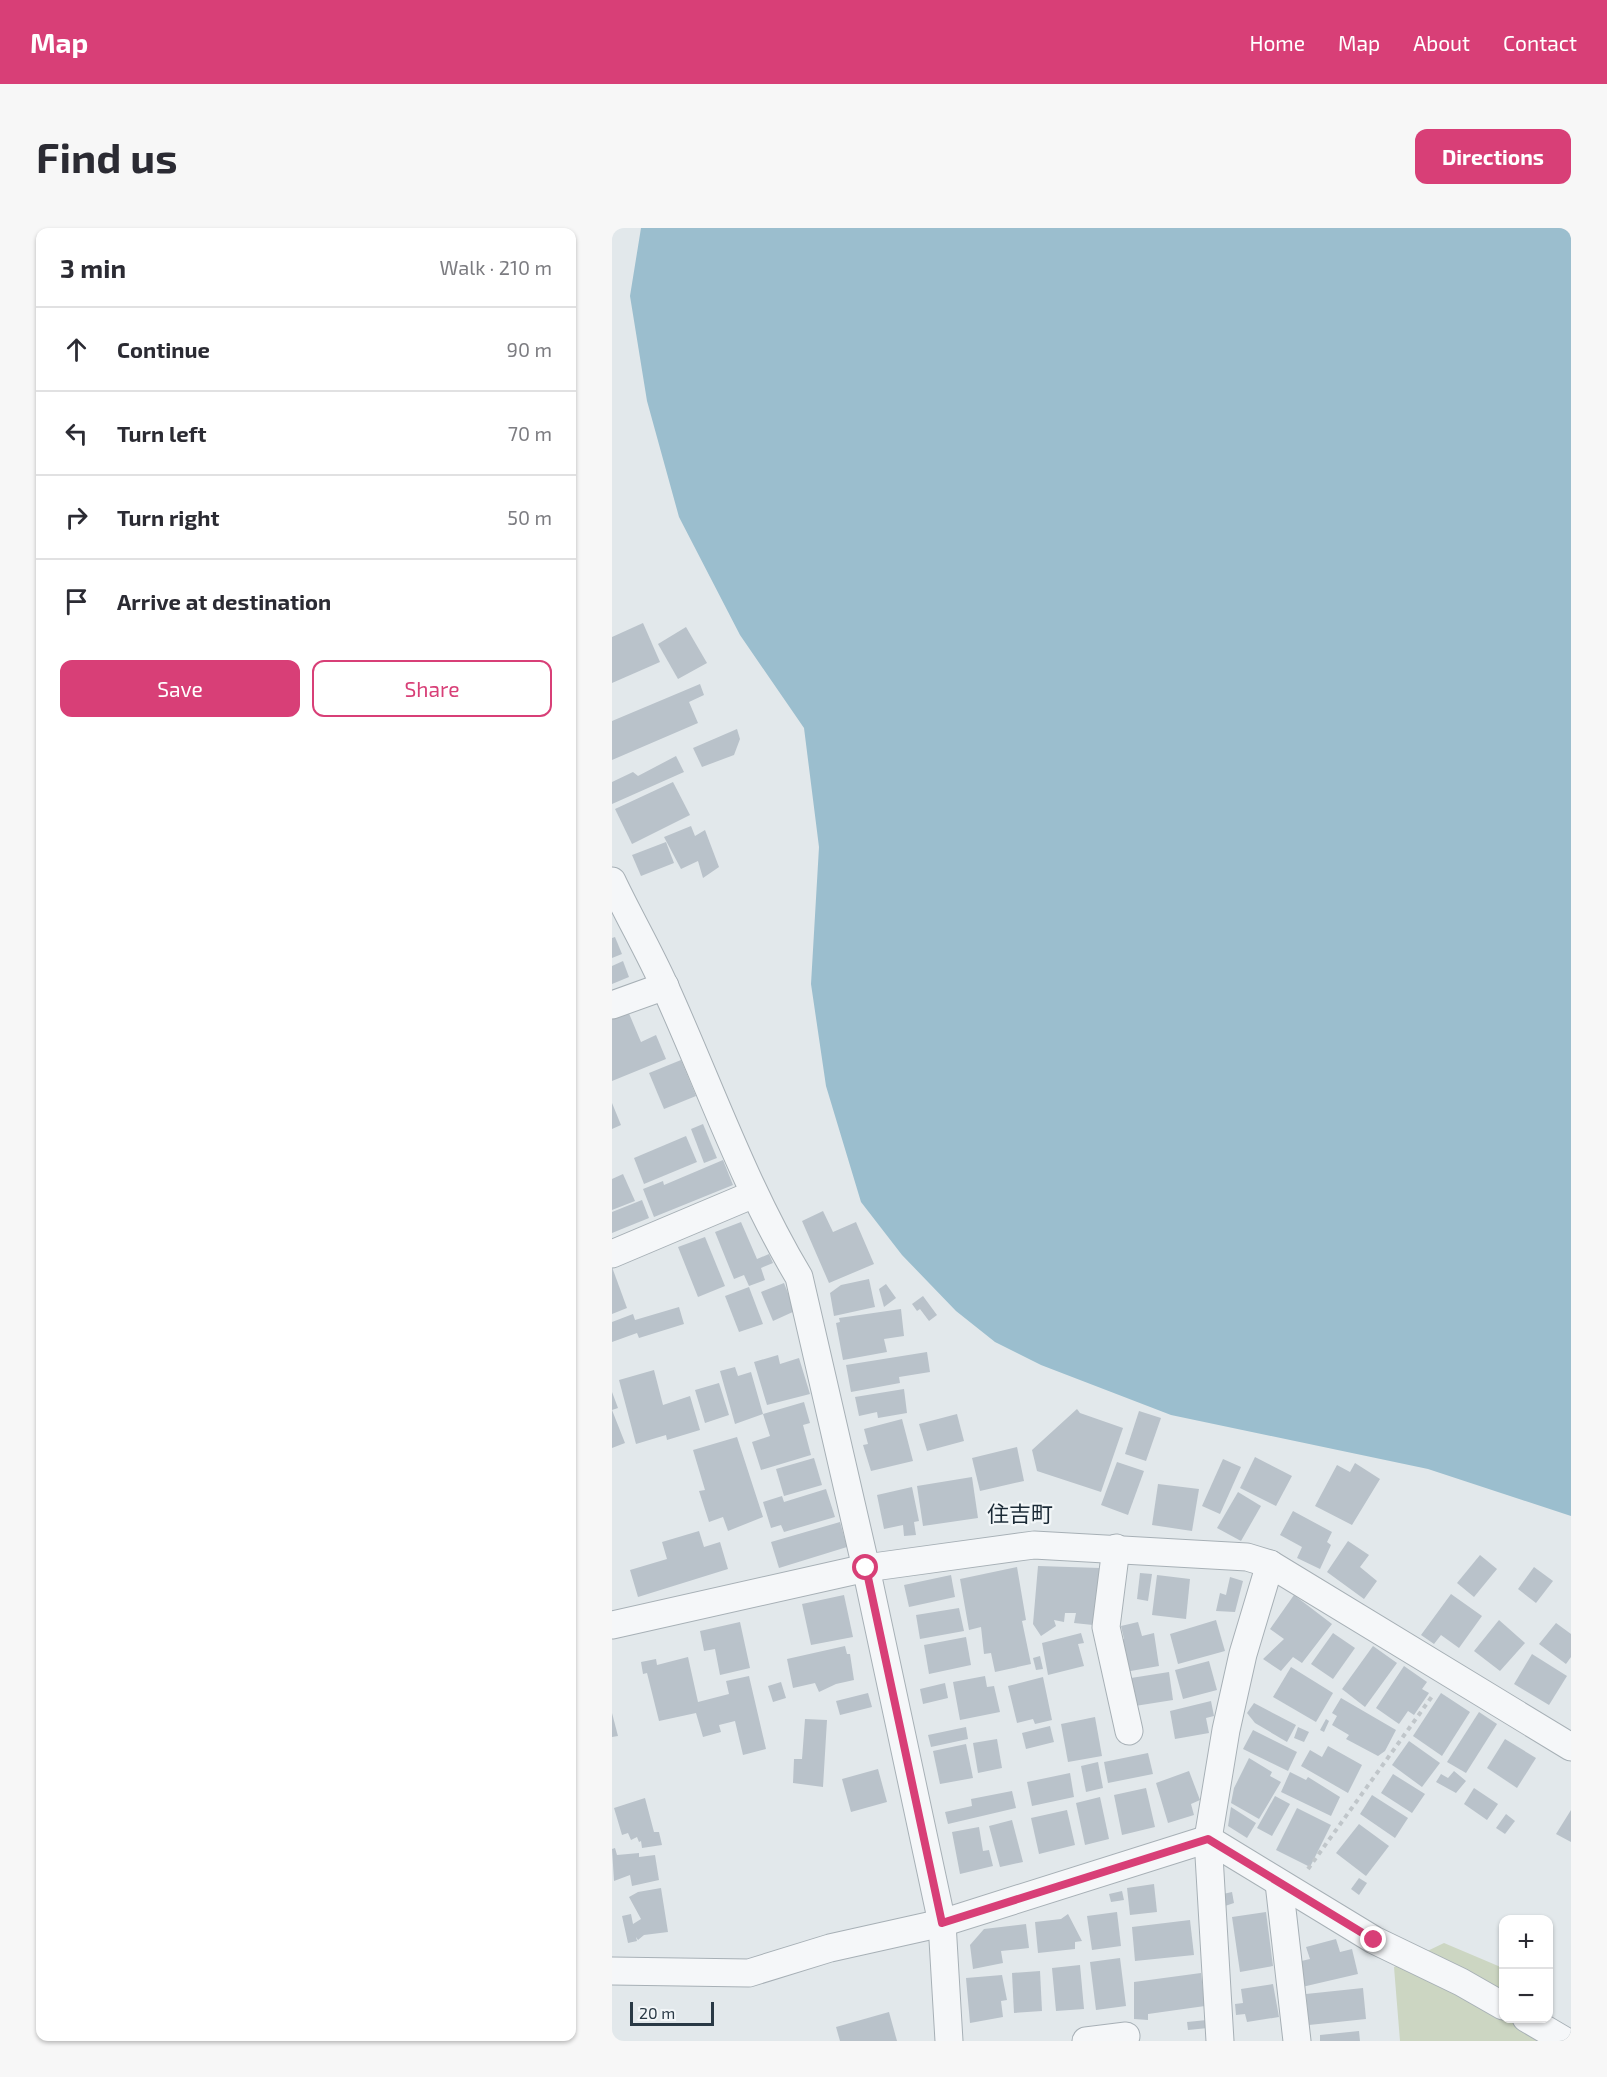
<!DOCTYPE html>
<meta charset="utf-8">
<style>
body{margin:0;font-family:"Exo 2","Noto Sans JP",sans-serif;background:#f7f7f7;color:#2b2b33}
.controls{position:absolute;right:18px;bottom:18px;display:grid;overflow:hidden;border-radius:12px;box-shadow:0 2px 4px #0004}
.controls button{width:54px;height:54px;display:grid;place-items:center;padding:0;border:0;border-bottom:2px solid #e1e1e2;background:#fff;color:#2b2b33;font:30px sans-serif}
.scale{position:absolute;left:18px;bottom:15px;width:84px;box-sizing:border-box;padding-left:6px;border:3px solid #293945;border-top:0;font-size:16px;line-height:21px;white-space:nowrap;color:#293945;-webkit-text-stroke:4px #f2f6f8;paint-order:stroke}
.stop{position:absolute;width:18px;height:18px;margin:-14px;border:4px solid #d83f77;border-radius:50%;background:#fff}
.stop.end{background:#d83f77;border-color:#fff;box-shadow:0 2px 6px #0008}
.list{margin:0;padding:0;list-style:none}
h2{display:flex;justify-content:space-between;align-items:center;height:78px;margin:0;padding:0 24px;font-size:26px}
h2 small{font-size:20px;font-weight:400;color:#7c7c81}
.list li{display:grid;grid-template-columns:39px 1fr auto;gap:18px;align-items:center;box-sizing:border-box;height:84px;padding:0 24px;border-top:2px solid #e1e1e2}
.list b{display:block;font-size:22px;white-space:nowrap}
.list em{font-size:20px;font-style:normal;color:#7c7c81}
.actions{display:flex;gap:12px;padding:18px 24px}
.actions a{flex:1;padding:14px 0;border:2px solid #d83f77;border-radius:12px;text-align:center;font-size:21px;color:#d83f77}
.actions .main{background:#d83f77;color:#fff}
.icon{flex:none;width:33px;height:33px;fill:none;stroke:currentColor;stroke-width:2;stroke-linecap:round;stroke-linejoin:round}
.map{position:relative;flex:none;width:959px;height:1813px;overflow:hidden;border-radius:12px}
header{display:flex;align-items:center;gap:36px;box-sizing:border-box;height:84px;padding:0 30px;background:#d83f77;color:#fff}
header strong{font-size:28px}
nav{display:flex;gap:33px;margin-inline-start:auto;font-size:21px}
.intro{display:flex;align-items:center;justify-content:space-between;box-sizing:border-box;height:144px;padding:0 36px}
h1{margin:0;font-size:42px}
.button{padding:15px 27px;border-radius:12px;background:#d83f77;color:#fff;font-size:21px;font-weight:700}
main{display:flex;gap:36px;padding:0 36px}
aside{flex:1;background:#fff;border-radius:12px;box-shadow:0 2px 4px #0004}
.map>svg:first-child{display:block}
</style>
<header>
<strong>Map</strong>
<nav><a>Home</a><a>Map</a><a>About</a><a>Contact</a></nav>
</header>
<div class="intro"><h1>Find us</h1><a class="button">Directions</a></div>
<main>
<aside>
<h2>3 min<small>Walk · 210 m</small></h2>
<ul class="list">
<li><svg class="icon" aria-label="ahead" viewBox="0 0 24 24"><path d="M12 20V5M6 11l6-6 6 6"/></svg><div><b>Continue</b></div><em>90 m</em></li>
<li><svg class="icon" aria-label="left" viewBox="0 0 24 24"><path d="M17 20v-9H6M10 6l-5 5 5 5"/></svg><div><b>Turn left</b></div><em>70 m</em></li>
<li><svg class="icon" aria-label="right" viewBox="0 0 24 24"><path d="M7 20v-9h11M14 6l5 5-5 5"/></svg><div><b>Turn right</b></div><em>50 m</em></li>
<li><svg class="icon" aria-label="arrive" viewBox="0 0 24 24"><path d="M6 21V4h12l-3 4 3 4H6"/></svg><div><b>Arrive at destination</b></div></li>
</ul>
<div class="actions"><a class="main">Save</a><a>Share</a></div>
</aside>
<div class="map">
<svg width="959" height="1813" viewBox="0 0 959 1813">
<rect width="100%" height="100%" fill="#e2e8eb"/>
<polygon fill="#ccd6c2" points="832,1715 891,1740 891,1790 928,1791 944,1813 788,1813 782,1739"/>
<polygon fill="#9bbece" points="29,0 959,0 959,1288 816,1241 559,1187 429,1137 383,1114 344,1083 290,1027 249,974 214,858 199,756 207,619 192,500 128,407 67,289 35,173 18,68"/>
<g fill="#b9c2ca">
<polygon points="31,395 48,434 0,455 0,409"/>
<polygon points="74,399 95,435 66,451 46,416"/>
<polygon points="88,456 92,467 77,474 86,495 0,532 0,493"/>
<polygon points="125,501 128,511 122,527 90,539 81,520"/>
<polygon points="64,528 72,544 0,576 0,554 21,544 26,548"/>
<polygon points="61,554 78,587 20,616 3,581"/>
<polygon points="79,598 83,608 93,602 107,639 91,650 86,633 69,641 52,609"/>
<polygon points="54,614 62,635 29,648 20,627"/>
<polygon points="3,709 10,726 0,730 0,710"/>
<polygon points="11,733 17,749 0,756 0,738"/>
<polygon points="13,776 29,814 44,807 54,831 0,853 0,781"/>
<polygon points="69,832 84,868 52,881 37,845"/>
<polygon points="0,875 9,897 0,901"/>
<polygon points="91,896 105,930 92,935 79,901"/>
<polygon points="74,908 85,934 32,956 22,930"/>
<polygon points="111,932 121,957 42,989 31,961 51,953 52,957"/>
<polygon points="11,946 23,973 0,982 0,951"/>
<polygon points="30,972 37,990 0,1005 0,984"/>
<polygon points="211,983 221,1004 244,994 262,1036 217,1055 190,993"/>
<polygon points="129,994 145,1031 157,1026 161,1035 149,1040 153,1052 137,1058 132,1047 122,1051 103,1004"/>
<polygon points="93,1009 113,1058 86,1069 66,1019"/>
<polygon points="0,1039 15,1080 0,1086"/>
<polygon points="257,1051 263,1079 222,1088 218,1065 229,1057"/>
<polygon points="172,1055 183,1083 161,1093 149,1064"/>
<polygon points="274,1056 284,1070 272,1079 267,1061"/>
<polygon points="137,1059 151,1096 127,1104 113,1068"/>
<polygon points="311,1068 325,1087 317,1093 308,1081 305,1083 300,1076"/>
<polygon points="67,1079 72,1096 27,1110 25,1105 0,1114 0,1094 21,1086 23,1092"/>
<polygon points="289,1081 292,1108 272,1111 275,1124 231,1132 224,1095 228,1094 227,1090"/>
<polygon points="315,1124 318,1144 287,1149 288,1155 239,1164 234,1137"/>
<polygon points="166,1127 168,1136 187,1130 198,1166 155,1177 142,1134"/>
<polygon points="123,1139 126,1148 139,1144 151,1186 123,1196 108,1143"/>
<polygon points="42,1142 51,1177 78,1168 88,1202 55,1212 54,1207 24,1216 7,1152"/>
<polygon points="107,1155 117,1187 93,1195 83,1162"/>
<polygon points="292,1161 295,1185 266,1190 265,1184 247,1188 243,1169"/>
<polygon points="0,1164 6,1180 0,1182 13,1215 0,1220"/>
<polygon points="192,1174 198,1195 191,1197 199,1227 149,1242 140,1214 158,1208 151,1186"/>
<polygon points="465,1181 468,1185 511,1200 489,1264 425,1243 420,1222"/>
<polygon points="527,1183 549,1190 534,1233 513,1226"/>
<polygon points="345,1186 352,1213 315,1223 307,1196"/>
<polygon points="290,1191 301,1233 259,1243 251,1217 256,1216 252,1201"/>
<polygon points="125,1209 151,1289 116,1303 111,1289 97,1294 87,1263 93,1262 81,1222"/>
<polygon points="405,1219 412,1253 368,1263 360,1230"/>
<polygon points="643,1229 680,1248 664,1278 628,1260"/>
<polygon points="202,1230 210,1257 172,1268 164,1241"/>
<polygon points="611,1231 629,1239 608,1286 590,1278"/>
<polygon points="505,1234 532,1243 516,1287 489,1277"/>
<polygon points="743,1235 768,1251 740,1297 703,1278 725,1237 738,1244"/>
<polygon points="360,1249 366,1290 311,1298 305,1258"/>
<polygon points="546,1256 587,1261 580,1303 540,1297"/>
<polygon points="300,1259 307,1293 302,1294 304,1307 292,1308 291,1297 272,1301 265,1267"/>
<polygon points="214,1261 223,1289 172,1304 169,1297 159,1300 151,1274 170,1268 172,1274"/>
<polygon points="626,1264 649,1278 629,1313 605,1300"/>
<polygon points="681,1283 720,1304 715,1314 719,1317 708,1341 685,1330 690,1319 668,1307"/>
<polygon points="228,1294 235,1319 167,1340 159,1314"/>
<polygon points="87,1303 92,1319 108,1314 116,1341 26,1369 18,1342 55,1331 50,1314"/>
<polygon points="736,1313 757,1327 748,1339 765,1353 752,1371 715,1344"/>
<polygon points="868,1327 885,1341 862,1369 845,1355"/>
<polygon points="426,1338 488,1340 481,1397 462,1395 464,1385 453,1385 452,1394 442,1392 444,1398 429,1408 421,1396"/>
<polygon points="405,1339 414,1392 410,1393 419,1436 383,1444 379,1425 372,1426 369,1399 357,1402 348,1351"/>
<polygon points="922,1339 941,1353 924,1375 906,1361"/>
<polygon points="528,1345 540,1346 536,1373 525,1371"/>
<polygon points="339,1347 343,1369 297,1379 292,1357"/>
<polygon points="545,1347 578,1351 574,1391 540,1387"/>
<polygon points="618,1349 631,1353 623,1384 604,1383 608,1365 614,1367"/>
<polygon points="839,1366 870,1388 847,1420 829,1407 822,1416 809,1407"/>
<polygon points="232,1367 241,1409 199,1417 190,1376"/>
<polygon points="682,1367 720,1396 690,1435 681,1429 669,1443 651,1431 672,1411 658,1401"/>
<polygon points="347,1380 352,1403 308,1411 304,1387"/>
<polygon points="604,1392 613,1423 566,1436 558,1406"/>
<polygon points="887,1392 913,1415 888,1443 862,1423"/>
<polygon points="128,1394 138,1440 108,1447 103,1421 92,1423 88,1403"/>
<polygon points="526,1394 530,1408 542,1405 547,1438 513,1444 507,1412 512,1411 509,1398"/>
<polygon points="944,1395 959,1406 959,1429 954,1436 927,1416"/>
<polygon points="469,1405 472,1415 466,1416 472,1438 436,1447 430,1415"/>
<polygon points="721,1405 743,1420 721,1451 699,1436"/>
<polygon points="354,1409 359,1437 317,1446 312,1417"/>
<polygon points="233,1418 235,1426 238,1426 242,1452 224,1456 207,1464 203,1455 181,1460 175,1431"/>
<polygon points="761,1418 785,1435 753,1479 730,1461"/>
<polygon points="920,1426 955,1448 937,1477 902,1456"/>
<polygon points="428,1428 431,1441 424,1442 421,1430"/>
<polygon points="76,1429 86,1474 117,1466 114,1453 137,1448 154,1521 131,1527 123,1493 107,1497 109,1504 91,1509 84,1485 47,1493 35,1445 31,1446 29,1434 44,1431 45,1437"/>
<polygon points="597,1433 605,1462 571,1471 563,1442"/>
<polygon points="792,1438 815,1454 810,1461 817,1465 802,1487 796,1483 787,1496 764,1480"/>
<polygon points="679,1439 721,1465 704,1494 661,1469"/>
<polygon points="557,1444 561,1472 523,1478 519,1450"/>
<polygon points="373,1448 375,1459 382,1458 388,1484 348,1492 341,1454"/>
<polygon points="431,1449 440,1492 423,1496 421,1491 405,1495 396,1458"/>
<polygon points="169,1454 174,1470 161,1474 156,1458"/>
<polygon points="333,1455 336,1470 311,1476 308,1461"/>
<polygon points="256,1465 260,1479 228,1487 224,1473"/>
<polygon points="829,1465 858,1484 830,1528 801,1508"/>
<polygon points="729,1470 784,1502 773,1523 766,1528 734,1511 737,1507 720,1497 725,1488 720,1485"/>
<polygon points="599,1473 602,1488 594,1490 597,1505 563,1511 558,1483"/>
<polygon points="642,1475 684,1497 675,1514 643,1495 635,1485"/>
<polygon points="867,1484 885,1496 854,1545 835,1534"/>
<polygon points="0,1485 6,1508 0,1509"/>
<polygon points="483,1489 490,1528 456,1534 449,1496"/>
<polygon points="193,1491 215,1492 211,1559 181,1555 182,1531 190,1531"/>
<polygon points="714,1491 717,1493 712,1504 708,1502"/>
<polygon points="438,1498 442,1514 414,1521 410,1505"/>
<polygon points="354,1499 356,1511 319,1519 316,1507"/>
<polygon points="686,1499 697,1504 692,1514 682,1510"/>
<polygon points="641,1502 685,1524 676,1543 631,1521"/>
<polygon points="385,1511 390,1540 366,1545 361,1515"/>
<polygon points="893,1511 924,1530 905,1560 875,1540"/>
<polygon points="797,1513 828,1535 810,1559 780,1537"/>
<polygon points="354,1516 361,1550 328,1556 321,1523"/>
<polygon points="716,1518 750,1537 736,1565 689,1538 698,1522 710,1529"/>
<polygon points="536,1525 541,1546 496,1555 492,1534"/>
<polygon points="637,1530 660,1544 658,1548 669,1554 647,1591 619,1575 622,1560"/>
<polygon points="486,1534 491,1560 474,1564 469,1538"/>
<polygon points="266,1541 275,1574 239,1584 230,1551"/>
<polygon points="577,1543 588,1572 579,1576 582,1587 556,1595 544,1555"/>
<polygon points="842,1543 854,1553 844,1565 824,1554 829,1546 836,1550"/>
<polygon points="678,1544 694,1552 696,1549 728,1569 719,1588 669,1564"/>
<polygon points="458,1545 462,1569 420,1578 415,1554"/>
<polygon points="781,1546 813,1566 800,1585 769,1565"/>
<polygon points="534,1560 543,1599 510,1607 502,1567"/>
<polygon points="862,1560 886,1576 875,1592 852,1576"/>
<polygon points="400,1563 404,1580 336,1596 333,1584 360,1578 359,1571"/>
<polygon points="760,1567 796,1590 783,1610 748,1586"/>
<polygon points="663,1568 678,1576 660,1608 645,1600"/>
<polygon points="488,1569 497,1611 473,1617 464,1575"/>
<polygon points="33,1570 42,1604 47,1604 50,1617 30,1620 29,1613 27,1614 25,1609 19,1612 16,1605 10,1607 2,1580"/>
<polygon points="619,1579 644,1595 635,1610 616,1598"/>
<polygon points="685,1580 719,1597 698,1639 664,1622"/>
<polygon points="455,1582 463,1617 427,1626 419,1590"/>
<polygon points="959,1582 959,1614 944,1606"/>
<polygon points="894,1586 903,1593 893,1606 884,1600"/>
<polygon points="400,1592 411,1634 388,1639 377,1598"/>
<polygon points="747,1596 777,1618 754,1648 724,1625"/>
<polygon points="367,1599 371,1623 377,1622 381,1638 348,1646 340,1604"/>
<polygon points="3,1620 5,1627 27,1625 27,1629 43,1627 47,1652 20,1658 18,1647 2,1653 0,1621"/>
<polygon points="747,1650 755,1655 747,1667 739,1661"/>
<polygon points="542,1656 545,1684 518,1687 515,1660"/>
<polygon points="49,1660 56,1704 32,1707 26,1712 24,1709 25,1713 16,1715 10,1688 19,1686 21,1696 29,1691 17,1669 26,1664"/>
<polygon points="510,1663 512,1672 499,1674 497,1666"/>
<polygon points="620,1664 622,1675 613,1678 611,1666"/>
<polygon points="505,1684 509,1718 480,1722 475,1688"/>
<polygon points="654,1684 661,1738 628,1744 620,1689"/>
<polygon points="456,1686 470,1713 463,1714 463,1721 426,1725 423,1694 449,1691"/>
<polygon points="578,1692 582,1727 523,1733 520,1699"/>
<polygon points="414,1696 417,1720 389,1723 391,1735 361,1741 358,1717 372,1701"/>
<polygon points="724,1711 728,1724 740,1721 746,1746 690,1759 685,1734 698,1731 694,1719"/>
<polygon points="508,1730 514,1778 484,1782 478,1734"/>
<polygon points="468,1737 472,1781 444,1783 440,1740"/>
<polygon points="428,1743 430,1783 402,1785 400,1745"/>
<polygon points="589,1745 593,1778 536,1786 536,1792 522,1791 522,1754"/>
<polygon points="390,1747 395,1772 389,1773 391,1789 358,1795 354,1750"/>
<polygon points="661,1756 667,1789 635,1794 633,1786 624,1787 623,1776 631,1775 629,1761"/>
<polygon points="751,1760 754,1791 697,1797 694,1766"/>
<polygon points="277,1784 285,1813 228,1813 224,1799"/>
<polygon points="595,1792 596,1800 576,1802 575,1794"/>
<polygon points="747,1803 748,1813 708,1813 708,1807"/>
</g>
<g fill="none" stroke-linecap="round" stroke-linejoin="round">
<g stroke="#a7b0b6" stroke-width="29">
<g id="minor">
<path d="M0,653C17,689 37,723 53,759C97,856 132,957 187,1049L254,1340L330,1695L337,1813"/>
<polyline points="0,777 53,758"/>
<polyline points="0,1026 142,966"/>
<polyline points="504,1320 494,1399 517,1503"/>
<polyline points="0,1397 254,1340 422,1317 635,1329 658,1336 959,1519"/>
<polyline points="667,1655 685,1813"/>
<polyline points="0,1743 137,1745 218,1720 330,1695 596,1611 762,1712 849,1754 891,1778"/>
<polyline points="914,1790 953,1813"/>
<polyline points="474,1813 514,1808"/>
<polyline points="608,1813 596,1611 614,1502 631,1426 658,1336"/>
</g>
</g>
<polyline stroke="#c0c6ca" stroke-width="4" stroke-dasharray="4.5 4.5" stroke-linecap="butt" points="696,1641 821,1467"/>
<use href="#minor" stroke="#f5f7f9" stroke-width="27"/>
</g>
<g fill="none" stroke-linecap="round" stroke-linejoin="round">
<polyline stroke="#d83f77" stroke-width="8" points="254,1340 330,1695 596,1611 762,1712"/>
</g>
<g text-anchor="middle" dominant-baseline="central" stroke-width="4.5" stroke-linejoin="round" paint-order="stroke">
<g font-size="22" fill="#1b2a36" stroke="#f2f6f8">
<text x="408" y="1285">住吉町</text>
</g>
</g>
</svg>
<div class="controls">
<button>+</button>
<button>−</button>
</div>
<div class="scale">20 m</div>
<div class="stop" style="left:254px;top:1340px"></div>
<div class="stop end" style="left:762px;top:1712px"></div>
</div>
</main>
